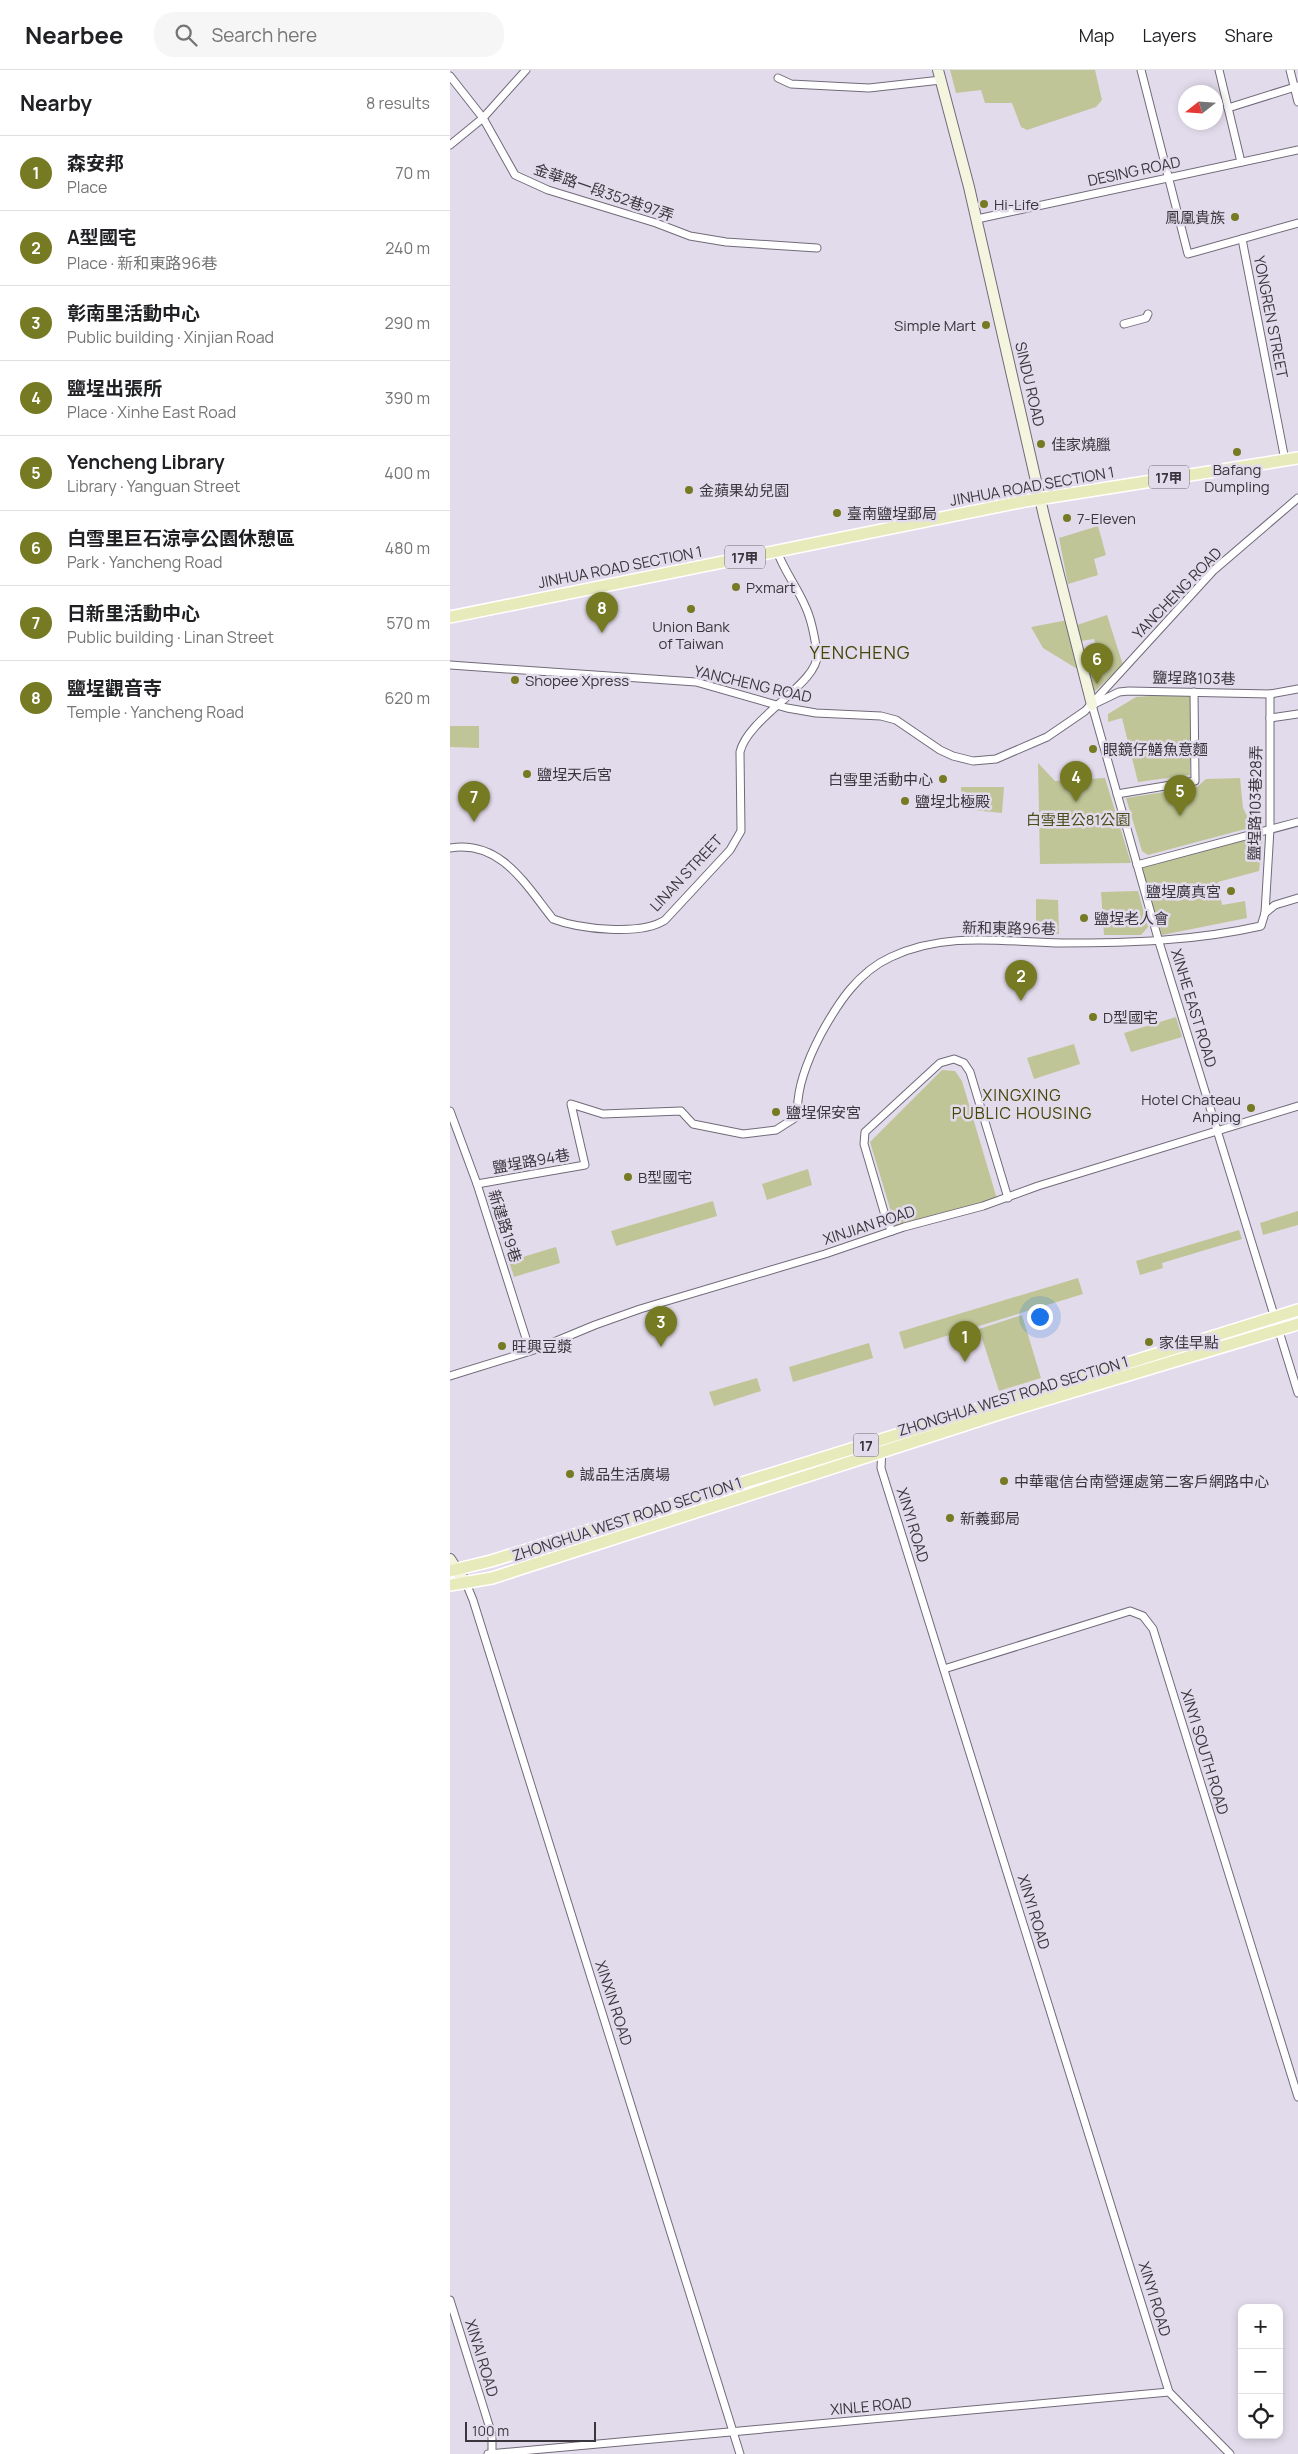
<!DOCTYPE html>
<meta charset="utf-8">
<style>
body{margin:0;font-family:Manrope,"Noto Sans TC",sans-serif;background:#f6f6f6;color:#202124}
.controls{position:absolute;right:15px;bottom:15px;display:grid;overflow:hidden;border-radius:10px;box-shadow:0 2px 8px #0003}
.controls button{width:45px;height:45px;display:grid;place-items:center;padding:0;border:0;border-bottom:1px solid #e0e0e0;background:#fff;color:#202124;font:25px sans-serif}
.compass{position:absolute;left:728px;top:15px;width:45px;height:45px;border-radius:50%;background:#fff;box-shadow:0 2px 8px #0003;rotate:253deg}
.scale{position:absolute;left:15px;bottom:12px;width:131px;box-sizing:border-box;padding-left:5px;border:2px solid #39363d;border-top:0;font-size:14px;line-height:18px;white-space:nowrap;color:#39363d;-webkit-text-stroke:4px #e2dbeb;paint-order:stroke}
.you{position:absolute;left:589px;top:1246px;width:18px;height:18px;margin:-12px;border:4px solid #fff;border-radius:50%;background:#1a73e8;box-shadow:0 0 0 8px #1a73e833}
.badge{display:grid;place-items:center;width:32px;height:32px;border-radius:50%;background:#757a23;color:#fff;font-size:16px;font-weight:700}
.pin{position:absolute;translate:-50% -41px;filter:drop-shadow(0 1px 2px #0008)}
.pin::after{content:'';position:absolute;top:26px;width:18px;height:15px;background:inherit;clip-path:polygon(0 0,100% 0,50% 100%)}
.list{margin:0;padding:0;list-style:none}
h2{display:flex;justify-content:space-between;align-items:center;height:65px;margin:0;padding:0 20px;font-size:21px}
h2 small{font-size:16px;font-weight:400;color:#757577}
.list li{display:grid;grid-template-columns:32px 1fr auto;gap:15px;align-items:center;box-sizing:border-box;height:75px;padding:0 20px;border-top:1px solid #e0e0e0}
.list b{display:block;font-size:19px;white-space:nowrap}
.list p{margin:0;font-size:16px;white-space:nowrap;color:#757577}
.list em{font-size:16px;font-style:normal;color:#757577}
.icon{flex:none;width:28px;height:28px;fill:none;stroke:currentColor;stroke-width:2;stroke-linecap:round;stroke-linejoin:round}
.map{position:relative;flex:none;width:848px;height:2384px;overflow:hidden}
header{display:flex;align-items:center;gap:30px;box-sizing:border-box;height:70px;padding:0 25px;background:#fff;border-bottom:1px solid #e0e0e0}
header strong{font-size:24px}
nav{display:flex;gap:28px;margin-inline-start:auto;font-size:18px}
.search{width:350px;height:45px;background:#f6f6f6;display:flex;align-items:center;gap:12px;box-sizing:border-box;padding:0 18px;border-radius:20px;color:#757577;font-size:19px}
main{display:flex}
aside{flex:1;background:#fff}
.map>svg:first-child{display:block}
</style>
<header>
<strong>Nearbee</strong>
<div class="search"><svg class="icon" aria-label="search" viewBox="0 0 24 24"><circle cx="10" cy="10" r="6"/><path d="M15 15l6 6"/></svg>Search here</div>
<nav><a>Map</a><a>Layers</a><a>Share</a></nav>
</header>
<main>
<aside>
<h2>Nearby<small>8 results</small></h2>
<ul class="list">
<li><span class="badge">1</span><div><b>森安邦</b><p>Place</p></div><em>70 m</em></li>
<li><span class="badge">2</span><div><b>A型國宅</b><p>Place · 新和東路96巷</p></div><em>240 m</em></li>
<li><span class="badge">3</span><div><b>彰南里活動中心</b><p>Public building · Xinjian Road</p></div><em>290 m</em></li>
<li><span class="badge">4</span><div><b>鹽埕出張所</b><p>Place · Xinhe East Road</p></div><em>390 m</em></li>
<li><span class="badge">5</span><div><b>Yencheng Library</b><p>Library · Yanguan Street</p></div><em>400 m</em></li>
<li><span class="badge">6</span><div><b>白雪里巨石涼亭公園休憩區</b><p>Park · Yancheng Road</p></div><em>480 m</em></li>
<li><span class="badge">7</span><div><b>日新里活動中心</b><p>Public building · Linan Street</p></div><em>570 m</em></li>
<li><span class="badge">8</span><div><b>鹽埕觀音寺</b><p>Temple · Yancheng Road</p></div><em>620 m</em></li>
</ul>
</aside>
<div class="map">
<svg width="848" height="2384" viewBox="0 0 848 2384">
<rect width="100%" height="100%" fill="#e2dbeb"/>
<g fill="#c0c597">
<polygon points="500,0 645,0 652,30 646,37 577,60 571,57 562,33 535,33 531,20 506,23"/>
<polygon points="648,456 656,485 644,489 648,505 618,514 609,468"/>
<polygon points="657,545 673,595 644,622 638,592 650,589 644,569 631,571 627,555"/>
<polygon points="618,550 629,600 593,578 581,557"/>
<polygon points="741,623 740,705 688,712 672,648 658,652 658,644 686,627"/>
<polygon points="0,656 29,656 29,678 0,677"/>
<polygon points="588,693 605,711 655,708 681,793 590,794"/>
<polygon points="790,708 793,738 803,757 698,785 692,781 676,728 747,717 756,709"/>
<polygon points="511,717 554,717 552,743 512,739"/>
<polygon points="813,765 809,801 768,812 772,835 795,831 797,848 712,865 690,795"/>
<polygon points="688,821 698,857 691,865 654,865 651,822"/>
<polygon points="586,829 608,830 609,864 592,864 586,860"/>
<polygon points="726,947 732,967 681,982 674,963"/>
<polygon points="624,974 630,994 584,1009 577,988"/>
<polygon points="492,1000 505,1001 512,1011 547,1129 446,1158 420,1072"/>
<polygon points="358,1099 362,1115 317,1130 312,1114"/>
<polygon points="263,1131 267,1146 166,1176 161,1161"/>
<polygon points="848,1141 848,1155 813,1165 810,1153"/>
<polygon points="789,1160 792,1169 712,1193 713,1198 690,1205 686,1191"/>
<polygon points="106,1177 110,1193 64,1207 59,1191"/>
<polygon points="628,1208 633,1224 454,1279 449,1262"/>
<polygon points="572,1245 591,1308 549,1321 529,1259"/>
<polygon points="419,1273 423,1288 343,1312 339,1297"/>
<polygon points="307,1308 311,1321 264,1336 259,1322"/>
</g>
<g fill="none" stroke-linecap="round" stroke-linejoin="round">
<g stroke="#716a79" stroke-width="9">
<g id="street">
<polyline points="691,0 738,184 848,153"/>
<polyline points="769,0 791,92"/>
<polyline points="840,0 848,32"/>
<polyline points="0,6 33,48 65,105 98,120 206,153 240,166 276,172 367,178"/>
<polyline points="328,8 341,14 419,18 491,10"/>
<polyline points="778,38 848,16"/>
<polyline points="0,75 33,48 76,0"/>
<polyline points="527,149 848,80"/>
<polyline points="792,169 835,390"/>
<polyline points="674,254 696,248 698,244"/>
<polyline points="0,595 246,612 337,638 366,643 431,646 446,650 490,680 503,686 523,691 546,689 597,667 635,641 764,500 848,428"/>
<polyline points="848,619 820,624 679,621 669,622 642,635 709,872 848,1323"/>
<polyline points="820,648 848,644"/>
<polyline points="667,724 745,711 744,622"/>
<path d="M0,778C51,770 75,814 103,849C129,859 191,866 215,850L280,780L291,761L290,682C298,647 371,612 367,583C365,569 362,551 356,538C348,518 334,501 327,481"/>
<polyline points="687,795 848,752"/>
<polyline points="815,843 825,835 848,828"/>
<polyline points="0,1041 27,1114 80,1281"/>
<path d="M27,1114L135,1095L121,1034L153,1044L231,1041L243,1054L293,1064L326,1060L348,1046C345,1019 359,987 371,964C388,933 408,902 441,887C496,861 554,872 612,873C679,873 745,871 811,856L815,843L820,759V624"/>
<polyline points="442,1161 437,1152 414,1074 415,1062 490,993 504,989 514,993 520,1002 558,1128"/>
<polyline points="0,1306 87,1279 145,1255 190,1239 375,1184 454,1157 533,1136 588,1116 848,1036"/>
<polyline points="432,1379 431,1398 719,2322"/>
<polyline points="16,1513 23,1530 290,2384"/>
<polyline points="494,1599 680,1541 693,1546 703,1559 848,2027"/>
<polyline points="0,2230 42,2365 42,2384"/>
<polyline points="38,2384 719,2322 780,2384"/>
</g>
</g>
<g stroke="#716a79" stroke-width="12">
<g id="secondary">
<polyline points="488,0 519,117 594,446 642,635"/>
<polyline points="0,1489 16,1513"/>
</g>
</g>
<g stroke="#fff" stroke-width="14">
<g id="primary">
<polyline points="0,547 575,431 848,388"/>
<polyline points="0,1501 41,1491 848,1240"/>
<polyline points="0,1515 42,1508 552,1343 848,1254"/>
</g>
</g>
<use href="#street" stroke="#fff" stroke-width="7"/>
<use href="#secondary" stroke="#f3f5de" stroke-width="10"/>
<use href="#primary" stroke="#e7ebbc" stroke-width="11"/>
</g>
<g fill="#757a23" stroke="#e2dbeb" stroke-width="2">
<circle cx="534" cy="134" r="5"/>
<circle cx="785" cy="147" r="5"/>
<circle cx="536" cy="255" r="5"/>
<circle cx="591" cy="374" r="5"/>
<circle cx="787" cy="382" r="5"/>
<circle cx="239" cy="420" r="5"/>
<circle cx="387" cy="443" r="5"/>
<circle cx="617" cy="448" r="5"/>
<circle cx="286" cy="517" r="5"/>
<circle cx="241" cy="539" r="5"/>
<circle cx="65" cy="610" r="5"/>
<circle cx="643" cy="679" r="5"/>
<circle cx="77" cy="704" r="5"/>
<circle cx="493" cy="709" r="5"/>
<circle cx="455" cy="731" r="5"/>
<circle cx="781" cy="821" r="5"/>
<circle cx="634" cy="848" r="5"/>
<circle cx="643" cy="947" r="5"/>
<circle cx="801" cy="1038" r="5"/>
<circle cx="326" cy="1042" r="5"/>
<circle cx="178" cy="1107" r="5"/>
<circle cx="699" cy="1272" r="5"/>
<circle cx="52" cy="1276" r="5"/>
<circle cx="120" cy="1404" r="5"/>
<circle cx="554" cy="1411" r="5"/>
<circle cx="500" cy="1448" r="5"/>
</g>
<g text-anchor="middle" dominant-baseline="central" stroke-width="5" stroke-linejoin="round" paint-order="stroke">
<g fill="#e2dbeb" stroke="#6c6871" stroke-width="1">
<rect x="699" y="395.5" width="40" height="23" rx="4"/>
<rect x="275" y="475.5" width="40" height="23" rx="4"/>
<rect x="403.5" y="1363.5" width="25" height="23" rx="4"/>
</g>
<g font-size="14" font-weight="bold" fill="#39363d">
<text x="719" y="407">17甲</text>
<text x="295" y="487">17甲</text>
<text x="416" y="1375">17</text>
</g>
<g font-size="15" fill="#39363d" stroke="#e2dbeb">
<text transform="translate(684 101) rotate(-12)">DESING ROAD</text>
<text transform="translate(154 122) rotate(19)">金華路一段352巷97弄</text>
<text transform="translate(821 247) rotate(79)">YONGREN STREET</text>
<text transform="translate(580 314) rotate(77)">SINDU ROAD</text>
<text transform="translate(582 416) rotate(-10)">JINHUA ROAD SECTION 1</text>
<text transform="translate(170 497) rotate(-11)">JINHUA ROAD SECTION 1</text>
<text transform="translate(727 523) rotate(-46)">YANCHENG ROAD</text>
<text transform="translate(744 608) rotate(1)">鹽埕路103巷</text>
<text transform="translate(303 614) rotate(13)">YANCHENG ROAD</text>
<text transform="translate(805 733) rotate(-89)">鹽埕路103巷28弄</text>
<text transform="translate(236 803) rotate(-47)">LINAN STREET</text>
<text transform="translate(559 858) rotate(1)">新和東路96巷</text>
<text transform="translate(744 938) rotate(73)">XINHE EAST ROAD</text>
<text transform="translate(81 1091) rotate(-10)">鹽埕路94巷</text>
<text transform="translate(419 1155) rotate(-18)">XINJIAN ROAD</text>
<text transform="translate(55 1156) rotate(72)">新建路19巷</text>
<text transform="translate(563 1326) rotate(-17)">ZHONGHUA WEST ROAD SECTION 1</text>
<text transform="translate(177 1449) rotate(-18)">ZHONGHUA WEST ROAD SECTION 1</text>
<text transform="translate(463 1455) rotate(73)">XINYI ROAD</text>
<text transform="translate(755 1682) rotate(73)">XINYI SOUTH ROAD</text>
<text transform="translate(584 1842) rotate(73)">XINYI ROAD</text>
<text transform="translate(164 1933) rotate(72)">XINXIN ROAD</text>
<text transform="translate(705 2229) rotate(73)">XINYI ROAD</text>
<text transform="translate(32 2288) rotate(73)">XIN'AI ROAD</text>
<text transform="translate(421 2336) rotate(-5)">XINLE ROAD</text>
</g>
<g font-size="15" fill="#39363d" stroke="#e2dbeb" text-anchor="start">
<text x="544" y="134">Hi-Life</text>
<text x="775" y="147" text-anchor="end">鳳凰貴族</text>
<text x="526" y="255" text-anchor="end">Simple Mart</text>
<text x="601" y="374">佳家燒臘</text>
<text x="787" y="399" text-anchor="middle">Bafang<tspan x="787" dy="17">Dumpling</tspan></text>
<text x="249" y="420">金蘋果幼兒園</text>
<text x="397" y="443">臺南鹽埕郵局</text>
<text x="627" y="448">7-Eleven</text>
<text x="296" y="517">Pxmart</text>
<text x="241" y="556" text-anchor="middle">Union Bank<tspan x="241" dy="17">of Taiwan</tspan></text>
<text x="75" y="610">Shopee Xpress</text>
<text x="653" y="679">眼鏡仔鱔魚意麵</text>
<text x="87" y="704">鹽埕天后宮</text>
<text x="483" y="709" text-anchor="end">白雪里活動中心</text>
<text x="465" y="731">鹽埕北極殿</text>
<text x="771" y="821" text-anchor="end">鹽埕廣真宮</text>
<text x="644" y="848">鹽埕老人會</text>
<text x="653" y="947">D型國宅</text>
<text x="791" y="1029" text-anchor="end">Hotel Chateau<tspan x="791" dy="17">Anping</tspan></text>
<text x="336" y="1042">鹽埕保安宮</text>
<text x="188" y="1107">B型國宅</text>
<text x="709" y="1272">家佳早點</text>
<text x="62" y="1276">旺興豆漿</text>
<text x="130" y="1404">誠品生活廣場</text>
<text x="564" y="1411">中華電信台南營運處第二客戶網路中心</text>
<text x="510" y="1448">新義郵局</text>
</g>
<g font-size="15" fill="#494d17" stroke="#e2dbeb">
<text x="628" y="749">白雪里公81公園</text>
</g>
<g font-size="16" letter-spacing="1" fill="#444708" stroke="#e2dbeb">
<text x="572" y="1025">XINGXING<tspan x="572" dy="18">PUBLIC HOUSING</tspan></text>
</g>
<g font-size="18" letter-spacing="1" fill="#444708" stroke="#e2dbeb">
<text x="410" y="582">YENCHENG</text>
</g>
</g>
</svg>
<div class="controls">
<button>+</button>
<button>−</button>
<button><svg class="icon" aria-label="locate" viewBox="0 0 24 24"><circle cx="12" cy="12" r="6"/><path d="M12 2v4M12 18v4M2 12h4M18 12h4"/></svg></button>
</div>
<svg class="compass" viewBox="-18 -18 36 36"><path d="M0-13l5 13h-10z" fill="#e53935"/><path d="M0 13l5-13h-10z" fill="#757577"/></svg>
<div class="scale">100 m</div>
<div class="you"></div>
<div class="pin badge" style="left:515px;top:1292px">1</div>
<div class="pin badge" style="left:571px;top:931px">2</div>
<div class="pin badge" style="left:211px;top:1277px">3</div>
<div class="pin badge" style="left:626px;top:732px">4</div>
<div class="pin badge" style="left:730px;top:746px">5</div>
<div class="pin badge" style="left:647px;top:614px">6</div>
<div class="pin badge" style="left:24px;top:752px">7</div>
<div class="pin badge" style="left:152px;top:563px">8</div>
</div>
</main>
